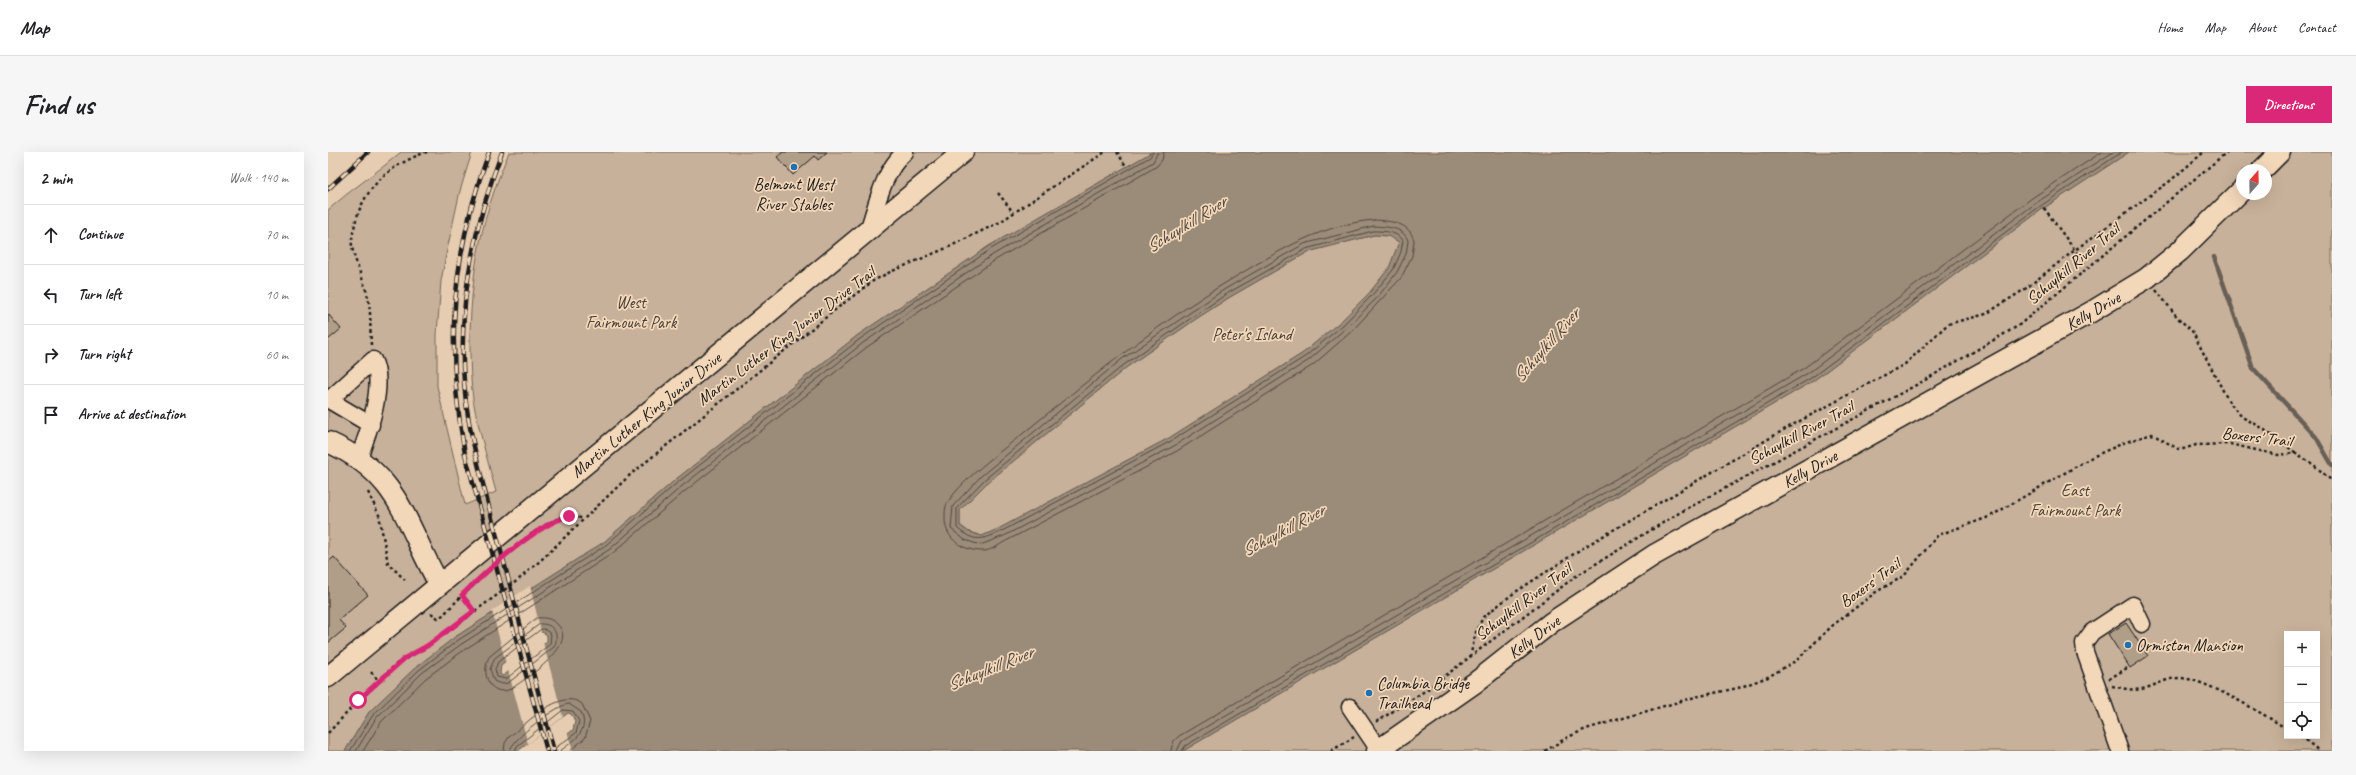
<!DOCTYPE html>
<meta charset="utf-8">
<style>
body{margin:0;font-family:Caveat,sans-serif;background:#f6f6f6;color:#202124}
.controls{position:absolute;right:12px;bottom:12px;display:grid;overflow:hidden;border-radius:0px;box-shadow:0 4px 16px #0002}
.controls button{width:36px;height:36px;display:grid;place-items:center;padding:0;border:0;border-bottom:1px solid #e0e0e0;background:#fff;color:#202124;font:20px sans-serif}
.compass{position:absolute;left:1908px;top:12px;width:36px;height:36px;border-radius:50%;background:#fff;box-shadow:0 4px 16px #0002;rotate:20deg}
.stop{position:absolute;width:12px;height:12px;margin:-9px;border:3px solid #db2777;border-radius:50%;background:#fff}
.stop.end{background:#db2777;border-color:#fff;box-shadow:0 1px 4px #0008}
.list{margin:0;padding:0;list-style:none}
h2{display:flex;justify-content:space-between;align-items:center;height:52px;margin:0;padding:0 16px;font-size:17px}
h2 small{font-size:13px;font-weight:400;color:#757577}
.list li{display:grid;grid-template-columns:26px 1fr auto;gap:12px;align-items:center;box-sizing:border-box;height:60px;padding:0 16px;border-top:1px solid #e0e0e0}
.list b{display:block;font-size:15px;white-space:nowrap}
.list em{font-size:13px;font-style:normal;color:#757577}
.icon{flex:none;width:22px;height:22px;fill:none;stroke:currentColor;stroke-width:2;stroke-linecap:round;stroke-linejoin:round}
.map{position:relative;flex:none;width:2004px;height:599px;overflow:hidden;border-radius:0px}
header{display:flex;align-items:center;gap:24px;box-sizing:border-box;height:56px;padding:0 20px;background:#fff;border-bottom:1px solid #e0e0e0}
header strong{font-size:19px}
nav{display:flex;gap:22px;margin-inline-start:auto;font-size:14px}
.intro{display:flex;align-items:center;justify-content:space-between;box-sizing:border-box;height:96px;padding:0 24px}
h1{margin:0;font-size:28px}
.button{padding:10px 18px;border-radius:0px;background:#db2777;color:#fff;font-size:14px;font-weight:700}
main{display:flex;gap:24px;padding:0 24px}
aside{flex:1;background:#fff;border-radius:0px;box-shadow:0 4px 16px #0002}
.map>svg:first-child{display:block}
</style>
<header>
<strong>Map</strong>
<nav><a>Home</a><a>Map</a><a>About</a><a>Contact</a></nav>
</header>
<div class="intro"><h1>Find us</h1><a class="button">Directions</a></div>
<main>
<aside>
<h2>2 min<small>Walk · 140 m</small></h2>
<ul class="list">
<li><svg class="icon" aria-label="ahead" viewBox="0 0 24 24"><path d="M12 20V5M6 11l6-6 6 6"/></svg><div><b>Continue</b></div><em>70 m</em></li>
<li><svg class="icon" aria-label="left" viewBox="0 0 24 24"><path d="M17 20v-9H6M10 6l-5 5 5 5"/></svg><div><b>Turn left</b></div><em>10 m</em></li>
<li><svg class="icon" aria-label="right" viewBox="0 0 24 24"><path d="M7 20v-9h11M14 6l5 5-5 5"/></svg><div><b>Turn right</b></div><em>60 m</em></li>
<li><svg class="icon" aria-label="arrive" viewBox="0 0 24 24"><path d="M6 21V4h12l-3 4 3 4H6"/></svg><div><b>Arrive at destination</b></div></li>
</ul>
</aside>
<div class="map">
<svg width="2004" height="599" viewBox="0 0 2004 599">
<rect width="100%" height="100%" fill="#e6ccb0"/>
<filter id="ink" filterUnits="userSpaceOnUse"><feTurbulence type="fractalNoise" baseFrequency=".025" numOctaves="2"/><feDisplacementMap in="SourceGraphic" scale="8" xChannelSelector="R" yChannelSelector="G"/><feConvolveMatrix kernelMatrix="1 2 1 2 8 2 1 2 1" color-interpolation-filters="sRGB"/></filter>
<g filter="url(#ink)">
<g fill="#c8b19a" stroke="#72665b" fill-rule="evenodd">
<path d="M73,0H144L132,39L119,98L113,129L109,182V234L137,353L168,340C161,313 153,286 147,258C142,234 142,207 142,182C144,112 154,65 181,0H824L661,94L530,183L347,328L276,390L127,485L88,515L41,560L17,599H0V58C23,37 49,21 73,0Z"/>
<path d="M1801,0H2004V599H855L1485,229L1713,58ZM1914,18H1938V42H1914ZM1959,482H1989V584H1959Z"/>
<polygon points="1046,83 1060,84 1071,90 1061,116 1042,140 1013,169 975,201 841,286 672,376 654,384 641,380 632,373 632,358 659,331 799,215 868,167 902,145 980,100"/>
</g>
<path fill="#9b8b79" stroke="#685f54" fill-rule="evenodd" d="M824,0H1801L1713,58L1485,229L855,599H217L245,578L247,569L243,562L240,561L190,599H17L41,560L88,515L127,485L276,390L347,328L530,183L661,94ZM1046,83L1060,84L1071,90L1061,116L1042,140L1013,169L975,201L841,286L672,376L654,384L641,380L632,374V358L659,331L799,215L868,167L902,145L980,100ZM214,480L219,483V489L175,524L172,522L173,513Z"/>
<g fill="#e6ccb0">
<polygon points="202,434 214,484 178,512 164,459"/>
<polygon points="215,490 235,565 200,592 180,518"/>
<polygon points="239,579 245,599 215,599 216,597"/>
</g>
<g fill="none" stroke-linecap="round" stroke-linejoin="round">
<g stroke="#4f4841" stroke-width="1">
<path d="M1046,68C1062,69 1082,70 1086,89L1084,104L1073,126L1024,179L985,213L849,299L678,389C671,393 661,400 653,399C632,398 616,385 617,365C617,360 617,354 620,350C636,325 679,295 703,275C770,220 837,166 912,122C954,97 996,72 1046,68Z"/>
<path d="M1046,74C1059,75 1076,75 1080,89L1078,102L1069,120L1049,146L1019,175L981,208L846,294L676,384L652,393L637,388L623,377L625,354L653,324L794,207L897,137L976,92Z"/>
<path d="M1045,79C1056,79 1067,79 1075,88L1073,100L1065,118L1045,142L1016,172L978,204L843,289L674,379C655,388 646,391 629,376V356L657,327L797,212L866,164L900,141L978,97Z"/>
<path d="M209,466C217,465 224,467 229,472C252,493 198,526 183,537C162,546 152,521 161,505Z"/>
<path d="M212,472C226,471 232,483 226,495L180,531L173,532L166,529L162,517L167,506Z"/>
<polygon points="216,477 223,482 222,492 178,527 169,525 167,517 170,510 212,478"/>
<polyline points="22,599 45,563 91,518 129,489 278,393 349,331 532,187 663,97 822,5 825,0"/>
<polyline points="28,599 48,566 94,521 132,493 282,397 353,335 535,191 666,102 825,10 830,0"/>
<polyline points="35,599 53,570 98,526 136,498 285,401 356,340 539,195 669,107 829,14 834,8 836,0"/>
<path d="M176,599L177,591L181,585C198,572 233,535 254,552L262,569L257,586L242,599"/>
<path d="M182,599C182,588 230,552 241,552L253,560C262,580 245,589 232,599"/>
<polyline points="187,599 189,594 235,558 245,559 251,569 248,581 223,599"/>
<polyline points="843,599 845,590 851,584 1476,216 1704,46 1774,0"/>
<polyline points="849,599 854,589 1480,221 1708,51 1785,0"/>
<polyline points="854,599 857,594 1483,226 1711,55 1794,0"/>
</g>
<polyline stroke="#685f54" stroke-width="4.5" points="1886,105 1925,216 1988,285 2004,313"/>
</g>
<g fill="#b19e89" stroke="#1c1c1c">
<polygon points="455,0 499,0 490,8 487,4 465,23 449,5"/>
<polygon points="0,162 13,177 0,188"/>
<polygon points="6,405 40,443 11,468 18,476 0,491 0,410"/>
<polygon points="1798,471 1820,504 1802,516 1780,482"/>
</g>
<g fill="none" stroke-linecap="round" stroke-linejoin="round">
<g stroke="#1c1c1c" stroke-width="19">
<g id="minor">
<path d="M540,79C549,53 555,19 577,0"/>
<path d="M31,306C40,281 58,233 45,208L1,248L43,273"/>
<polyline points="1022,555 1051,598"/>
<polyline points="1792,599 1757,500 1756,491 1764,480 1805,453 1814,472"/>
</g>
</g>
<g stroke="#1c1c1c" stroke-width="23">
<g id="major">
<polyline points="1934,18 1952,0"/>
<path d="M0,290C72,322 76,369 111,432"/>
<polyline points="0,525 635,0"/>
<polyline points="1049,599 1148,530 1224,470 1326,403 1763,160 1819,126 1852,99 1914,38"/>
</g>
</g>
<g stroke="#1c1c1c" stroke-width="2.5" stroke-dasharray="3 3" stroke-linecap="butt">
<polyline points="789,0 798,14"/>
<polyline points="670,41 685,60"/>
<polyline points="1716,56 1759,115"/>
<polyline points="1828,138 1850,166 1864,179 1901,250 1914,265 1931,274 1968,301"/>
<path d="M43,193C42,179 43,165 41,151C38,132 28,114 24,95C23,87 26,76 28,68C38,33 64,12 99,0"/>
<polyline points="40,340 51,363 60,411 77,428"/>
<polyline points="134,443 146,459"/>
<path d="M103,461L110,466L115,463C138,439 209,368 240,364C245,363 250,365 255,367"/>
<polyline points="1142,505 1148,480 1155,465 1186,441 1258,394 1459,276 1577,212 1620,172 1658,162 1697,137 1747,98 1842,29 1876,0"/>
<polyline points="43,520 51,529"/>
<polyline points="1781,527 1799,516"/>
<path d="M1784,534C1794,536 1804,539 1814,537C1828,534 1837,526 1852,526C1876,526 1937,563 1959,577"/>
<polyline points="1048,570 1100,537 1248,424 1351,361 1590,232 1690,174 1899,0"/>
<polyline points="0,581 30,549 69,512 99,494 190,428 212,409 303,322 512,154 545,129 562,120 621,95 672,70 777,0"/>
<polyline points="1973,584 1991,599"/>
<polyline points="1003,599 1026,585"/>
<polyline points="1217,599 1240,585 1258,577 1367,545 1410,536 1440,525 1469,508 1505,473 1548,440 1576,424 1610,383 1661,365 1764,305 1798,290 1824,282 1852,298 1868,293 1902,292 1950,303 1968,301 1986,313 2004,329"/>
</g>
<use href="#minor" stroke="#f3d7b9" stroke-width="16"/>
<use href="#major" stroke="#f3d7b9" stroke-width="20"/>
<g stroke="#1c1c1c" stroke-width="4.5">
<g id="rail">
<path d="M161,0C123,104 117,193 137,302L219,599"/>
<path d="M174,0C141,86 125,178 141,270C150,319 164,366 177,414C193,476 209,537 226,599"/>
<polyline points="0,37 40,0"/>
</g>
</g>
<use href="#rail" stroke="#f3d7b9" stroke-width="3" stroke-dasharray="9" stroke-linecap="butt"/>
</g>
</g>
<g fill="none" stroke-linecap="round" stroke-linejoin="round" filter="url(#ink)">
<path stroke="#db2777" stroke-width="5" d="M30,548L77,506L99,494L146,459L134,443C160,418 207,373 241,364"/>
</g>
<g fill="#1f6fb2" stroke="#f3d7b9" stroke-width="1.5">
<circle cx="466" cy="15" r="4"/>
<circle cx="1800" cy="493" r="4"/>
<circle cx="1041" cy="541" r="4"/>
</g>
<g text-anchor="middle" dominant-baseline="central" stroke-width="3.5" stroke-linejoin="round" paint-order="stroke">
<g font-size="17" fill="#1c1c1c" stroke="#f3d7b9" text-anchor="start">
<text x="466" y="32" text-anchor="middle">Belmont West<tspan x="466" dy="20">River Stables</tspan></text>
<text x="1808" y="493">Ormiston Mansion</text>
<text x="1049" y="531">Columbia Bridge<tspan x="1049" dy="20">Trailhead</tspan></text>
</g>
<g font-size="17" fill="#1c1c1c" stroke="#f3d7b9">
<text transform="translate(1745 112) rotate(-40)">Schuylkill River Trail</text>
<text transform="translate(1765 159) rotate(-30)">Kelly Drive</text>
<text transform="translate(458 184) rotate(-37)">Martin Luther King Junior Drive Trail</text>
<text transform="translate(318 263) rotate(-39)">Martin Luther King Junior Drive</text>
<text transform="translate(1473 281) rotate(-28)">Schuylkill River Trail</text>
<text transform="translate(1929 285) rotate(7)">Boxers' Trail</text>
<text transform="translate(1482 317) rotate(-29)">Kelly Drive</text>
<text transform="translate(1542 431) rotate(-36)">Boxers' Trail</text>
<text transform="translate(1195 450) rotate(-37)">Schuylkill River Trail</text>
<text transform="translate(1206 485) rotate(-37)">Kelly Drive</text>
</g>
<g font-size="17" fill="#47413c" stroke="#f3d7b9">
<text x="303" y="150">West<tspan x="303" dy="20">Fairmount Park</tspan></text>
<text x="924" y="182">Peter's Island</text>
<text x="1747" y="338">East<tspan x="1747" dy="20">Fairmount Park</tspan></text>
</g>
<g font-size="18" font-style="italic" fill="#4f4841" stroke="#f3d7b9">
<text transform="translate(858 72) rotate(-32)">Schuylkill River</text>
<text transform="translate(1218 193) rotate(-49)">Schuylkill River</text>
<text transform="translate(955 378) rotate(-28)">Schuylkill River</text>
<text transform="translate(662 516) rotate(-22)">Schuylkill River</text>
</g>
</g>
</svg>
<div class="controls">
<button>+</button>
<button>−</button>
<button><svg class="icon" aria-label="locate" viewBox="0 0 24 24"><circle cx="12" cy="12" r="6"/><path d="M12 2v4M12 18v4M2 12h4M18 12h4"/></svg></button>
</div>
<svg class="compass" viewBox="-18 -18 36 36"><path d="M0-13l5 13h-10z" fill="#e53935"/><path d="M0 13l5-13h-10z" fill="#757577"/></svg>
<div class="stop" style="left:30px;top:548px"></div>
<div class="stop end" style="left:241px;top:364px"></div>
</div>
</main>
